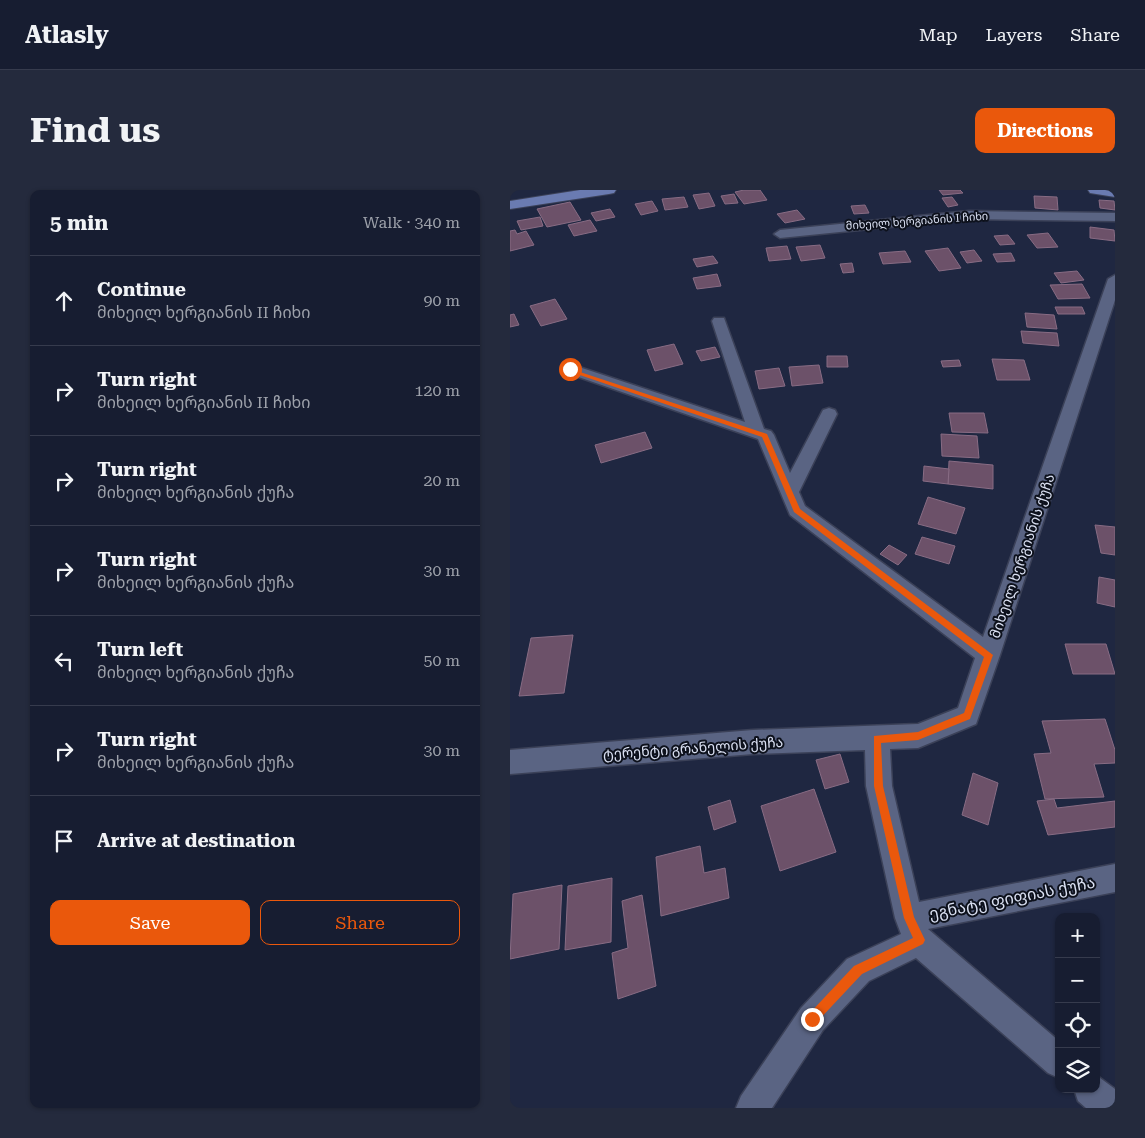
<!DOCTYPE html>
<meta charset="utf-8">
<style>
body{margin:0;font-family:"Roboto Serif","Noto Sans Georgian",serif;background:#242a3d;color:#f1f3f6}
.controls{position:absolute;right:15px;bottom:15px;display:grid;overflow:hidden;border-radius:10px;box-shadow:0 1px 4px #0004}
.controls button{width:45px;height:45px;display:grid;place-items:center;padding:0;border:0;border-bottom:1px solid #363b4d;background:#171d31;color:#f1f3f6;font:25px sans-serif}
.stop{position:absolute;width:15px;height:15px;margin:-11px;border:4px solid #ea580c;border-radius:50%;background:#fff}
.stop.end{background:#ea580c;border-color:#fff;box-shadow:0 1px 5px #0008}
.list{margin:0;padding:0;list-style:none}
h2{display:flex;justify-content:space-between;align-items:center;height:65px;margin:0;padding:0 20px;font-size:21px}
h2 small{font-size:16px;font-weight:400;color:#9ea2ab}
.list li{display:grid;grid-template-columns:32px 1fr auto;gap:15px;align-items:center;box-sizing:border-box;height:90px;padding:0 20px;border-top:1px solid #363b4d}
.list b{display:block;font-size:19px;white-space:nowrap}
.list p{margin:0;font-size:16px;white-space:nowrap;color:#9ea2ab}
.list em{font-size:16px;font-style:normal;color:#9ea2ab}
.actions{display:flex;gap:10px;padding:15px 20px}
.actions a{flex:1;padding:11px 0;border:1px solid #ea580c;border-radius:10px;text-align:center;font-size:18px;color:#ea580c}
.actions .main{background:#ea580c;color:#fff}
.icon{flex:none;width:28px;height:28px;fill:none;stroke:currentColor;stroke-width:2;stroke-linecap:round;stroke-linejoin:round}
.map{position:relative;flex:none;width:605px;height:918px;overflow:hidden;border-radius:10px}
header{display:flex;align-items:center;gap:30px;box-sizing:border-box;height:70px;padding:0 25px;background:#171d31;border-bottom:1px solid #363b4d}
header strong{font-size:24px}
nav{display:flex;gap:28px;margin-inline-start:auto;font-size:18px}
.intro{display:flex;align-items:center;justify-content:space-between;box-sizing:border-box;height:120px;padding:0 30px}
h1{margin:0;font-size:35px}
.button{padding:12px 22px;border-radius:10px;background:#ea580c;color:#fff;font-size:18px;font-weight:700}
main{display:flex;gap:30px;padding:0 30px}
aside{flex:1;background:#171d31;border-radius:10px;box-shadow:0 1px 4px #0004}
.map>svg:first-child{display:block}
</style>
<header>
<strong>Atlasly</strong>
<nav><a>Map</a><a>Layers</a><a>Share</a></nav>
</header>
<div class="intro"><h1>Find us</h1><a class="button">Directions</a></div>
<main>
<aside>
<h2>5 min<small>Walk · 340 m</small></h2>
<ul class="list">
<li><svg class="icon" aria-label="ahead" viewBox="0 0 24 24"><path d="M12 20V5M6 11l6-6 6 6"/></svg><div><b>Continue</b><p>მიხეილ ხერგიანის II ჩიხი</p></div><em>90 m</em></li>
<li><svg class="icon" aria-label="right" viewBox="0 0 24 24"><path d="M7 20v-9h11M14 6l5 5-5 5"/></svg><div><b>Turn right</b><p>მიხეილ ხერგიანის II ჩიხი</p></div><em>120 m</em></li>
<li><svg class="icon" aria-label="right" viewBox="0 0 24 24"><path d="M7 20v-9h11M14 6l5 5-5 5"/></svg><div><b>Turn right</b><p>მიხეილ ხერგიანის ქუჩა</p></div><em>20 m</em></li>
<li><svg class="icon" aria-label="right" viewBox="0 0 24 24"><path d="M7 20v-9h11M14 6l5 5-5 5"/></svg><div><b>Turn right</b><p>მიხეილ ხერგიანის ქუჩა</p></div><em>30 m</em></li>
<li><svg class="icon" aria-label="left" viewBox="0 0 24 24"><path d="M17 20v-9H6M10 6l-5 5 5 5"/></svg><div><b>Turn left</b><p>მიხეილ ხერგიანის ქუჩა</p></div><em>50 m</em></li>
<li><svg class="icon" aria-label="right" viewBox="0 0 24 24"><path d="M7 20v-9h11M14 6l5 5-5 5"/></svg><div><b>Turn right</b><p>მიხეილ ხერგიანის ქუჩა</p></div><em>30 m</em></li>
<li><svg class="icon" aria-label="arrive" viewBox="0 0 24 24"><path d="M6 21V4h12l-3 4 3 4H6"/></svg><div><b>Arrive at destination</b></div></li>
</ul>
<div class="actions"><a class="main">Save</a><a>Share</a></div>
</aside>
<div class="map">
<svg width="605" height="918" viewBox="0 0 605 918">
<rect width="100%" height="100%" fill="#1f2741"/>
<g fill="#6c5169" stroke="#886c84">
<polygon points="234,0 250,0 257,10 234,14 225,2"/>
<polygon points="429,0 450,0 453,3 433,5"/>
<polygon points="199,3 205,16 189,19 183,5"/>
<polygon points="224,4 228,13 215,14 211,6"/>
<polygon points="524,6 547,7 548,20 525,18"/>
<polygon points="174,7 178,17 155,20 152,9"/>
<polygon points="442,7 448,15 438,17 432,8"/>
<polygon points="589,10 604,11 605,20 590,18"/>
<polygon points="142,11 148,21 131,25 125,14"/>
<polygon points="60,12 71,30 37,37 27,19"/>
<polygon points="355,15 359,23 344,24 341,16"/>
<polygon points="100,19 105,27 86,31 81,23"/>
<polygon points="287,20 295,29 275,33 267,24"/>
<polygon points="30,27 33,36 11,40 7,31"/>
<polygon points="80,30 87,41 64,46 58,35"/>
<polygon points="580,37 604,40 605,51 580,48"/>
<polygon points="5,40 7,44 16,41 24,55 0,61 0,41"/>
<polygon points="538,43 548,57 527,58 517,45"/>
<polygon points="498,45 505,54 490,55 484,46"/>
<polygon points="310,55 315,68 291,71 286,57"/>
<polygon points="277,56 281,69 259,71 256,58"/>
<polygon points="438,58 451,78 429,81 415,61"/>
<polygon points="464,60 472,71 457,73 450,62"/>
<polygon points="395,61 401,72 373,74 369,63"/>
<polygon points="501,63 505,71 487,72 483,64"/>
<polygon points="203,66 208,73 187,77 183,69"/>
<polygon points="342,73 344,82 333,83 330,74"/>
<polygon points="567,81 574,90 551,93 544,83"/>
<polygon points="207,84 211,96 187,99 183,88"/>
<polygon points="572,94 580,108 548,109 540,95"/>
<polygon points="45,109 57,129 31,136 20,116"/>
<polygon points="545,117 572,117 575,124 548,124"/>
<polygon points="515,123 544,125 547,139 517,137"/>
<polygon points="4,124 9,135 0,137 0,125"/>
<polygon points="511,141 547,143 549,156 513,153"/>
<polygon points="164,154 173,174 145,181 137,160"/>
<polygon points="205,157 210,167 191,171 186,161"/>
<polygon points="317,166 337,166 338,177 317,177"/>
<polygon points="482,169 514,170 520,190 487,190"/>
<polygon points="449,170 451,176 433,177 431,171"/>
<polygon points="309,175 313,193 282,196 279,177"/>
<polygon points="269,178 275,196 249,199 245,181"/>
<polygon points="439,223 474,223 478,243 442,242"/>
<polygon points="135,242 142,258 91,273 85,255"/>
<polygon points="431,244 467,246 469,268 432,266"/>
<polygon points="439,271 483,275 483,299 438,294"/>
<polygon points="414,276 439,279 438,294 413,291"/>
<polygon points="418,307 455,318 446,344 408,334"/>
<polygon points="585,335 605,337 605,365 591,363"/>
<polygon points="412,347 445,356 439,374 405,364"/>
<polygon points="379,355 397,365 388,375 370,364"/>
<polygon points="589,387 605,390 605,417 587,413"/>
<polygon points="63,445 54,503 9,506 21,448"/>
<polygon points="555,454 596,454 605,484 563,484"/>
<polygon points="595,529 605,560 605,573 584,574 594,607 535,609 524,564 541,563 532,531"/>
<polygon points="330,564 339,592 315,599 306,570"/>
<polygon points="463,583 488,593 478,635 452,625"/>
<polygon points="304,599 326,662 270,681 251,616"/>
<polygon points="544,609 547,618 605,611 605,637 538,645 527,611"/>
<polygon points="220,610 226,632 204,640 198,617"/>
<polygon points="190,656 194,683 215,678 219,708 151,726 146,667"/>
<polygon points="102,688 101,752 55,760 58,696"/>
<polygon points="52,695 49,759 0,769 3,704"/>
<polygon points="132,705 146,796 108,809 102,763 118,758 112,711"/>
</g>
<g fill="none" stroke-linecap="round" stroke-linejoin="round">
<g stroke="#3b4158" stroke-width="3">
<g id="minor">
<polygon points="459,21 605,23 605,31 459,29 270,48 264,44 270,40"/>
<polygon points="605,85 605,110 490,465 466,534 408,558 380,559 382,596 409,712 605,674 605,702 418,739 549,851 549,888 538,883 406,768 359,791 313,840 262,918 226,918 231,906 291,818 337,769 391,744 385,728 356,596 355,560 243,564 0,584 0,560 243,540 408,534 448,518 465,468 280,325 248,249 54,182 52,179 54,176 66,176 235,232 202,131 204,128 214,128 254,239 261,241 264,245 280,283 313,220 319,218 325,220 327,224 289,302 295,316 473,447 598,89"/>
<polygon points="586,885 605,899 605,918 576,918 568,911 564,899 586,899"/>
</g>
</g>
<g stroke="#3b4158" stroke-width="2">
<g id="major">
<polygon points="70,0 106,0 104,3 99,4 0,19 0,11"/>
<polygon points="578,0 605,0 605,7 580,3"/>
</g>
</g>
<use href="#minor" fill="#5a6483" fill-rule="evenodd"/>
<use href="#major" fill="#6a7bb1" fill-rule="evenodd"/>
</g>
<polygon fill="#ea580c" points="58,178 257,244 290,319 483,465 460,529 408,550 371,553 373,596 404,727 415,750 413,754 352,784 306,833 302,835 298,833 296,829 298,825 344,776 403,748 394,728 364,596 364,546 408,542 454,523 474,467 284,322 252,247 58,181"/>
<g text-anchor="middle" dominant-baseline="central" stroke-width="4" stroke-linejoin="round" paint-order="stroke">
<g font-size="11" fill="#dae0f2" stroke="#0d111c">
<text transform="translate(407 31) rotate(-4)">მიხეილ ხერგიანის I ჩიხი</text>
</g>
<g font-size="14" fill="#dae0f2" stroke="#0d111c">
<text transform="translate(512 366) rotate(-71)">მიხეილ ხერგიანის ქუჩა</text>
<text transform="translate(183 558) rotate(-4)">ტერენტი გრანელის ქუჩა</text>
</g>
<g font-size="16" fill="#dae0f2" stroke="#0d111c">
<text transform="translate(502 708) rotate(-11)">ეგნატე ფიფიას ქუჩა</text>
</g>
</g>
</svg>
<div class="controls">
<button>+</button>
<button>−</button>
<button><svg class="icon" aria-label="locate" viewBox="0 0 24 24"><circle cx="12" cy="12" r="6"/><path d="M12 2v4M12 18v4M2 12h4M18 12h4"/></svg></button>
<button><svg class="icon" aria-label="layers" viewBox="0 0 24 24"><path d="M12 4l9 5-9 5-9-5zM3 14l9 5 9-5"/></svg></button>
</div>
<div class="stop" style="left:60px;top:179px"></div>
<div class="stop end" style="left:302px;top:829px"></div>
</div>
</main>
